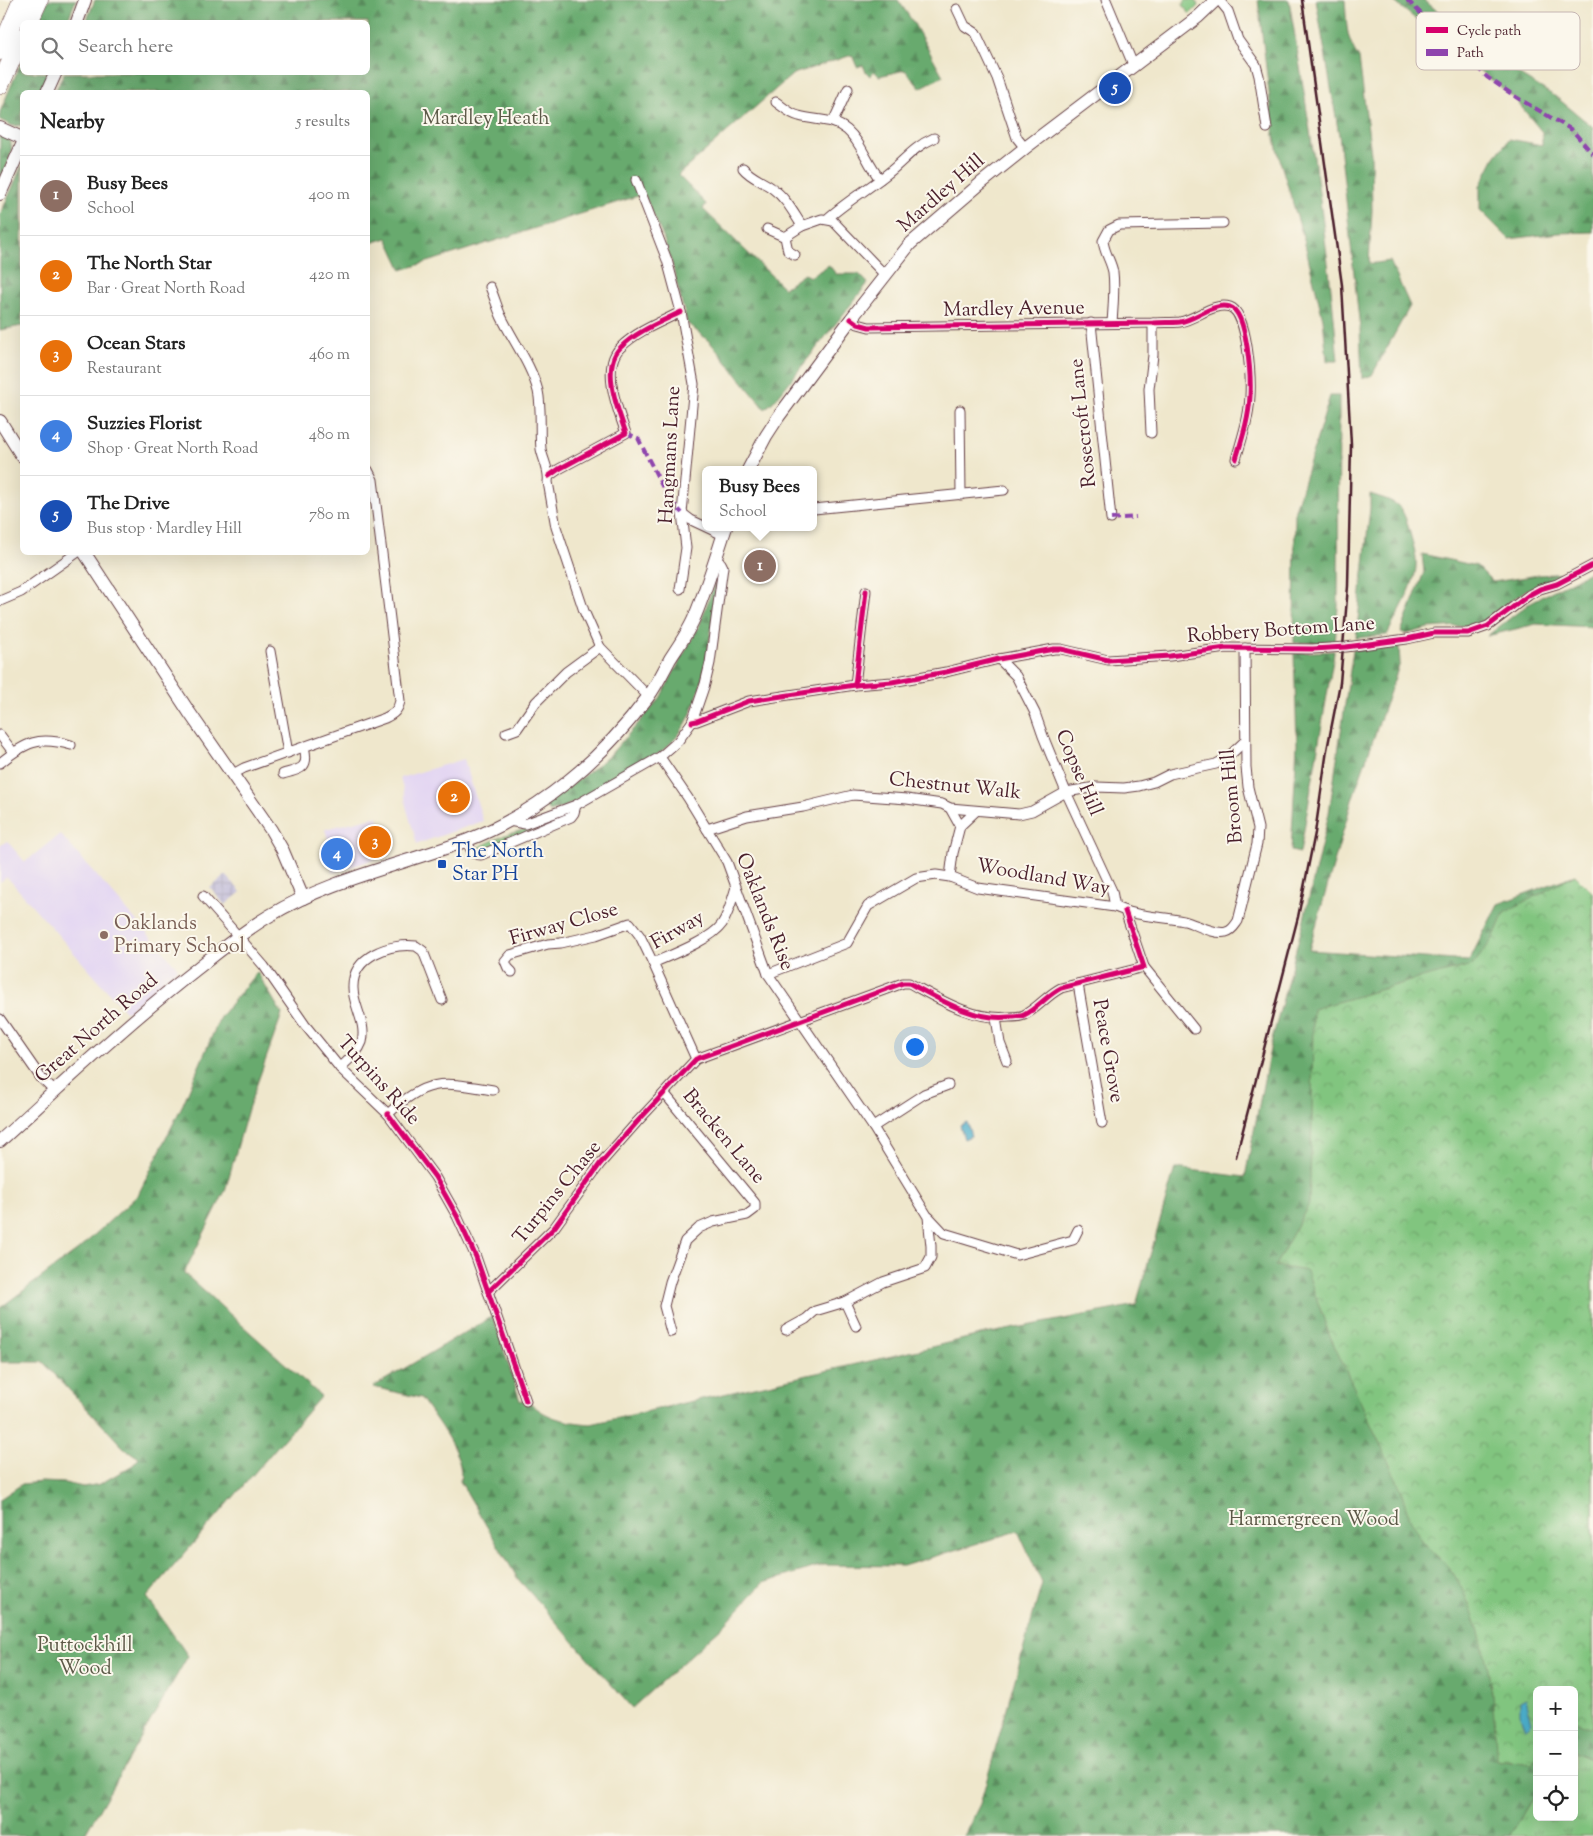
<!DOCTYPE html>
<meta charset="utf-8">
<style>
body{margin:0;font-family:"Sorts Mill Goudy",serif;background:#f2f2f2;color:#222}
.controls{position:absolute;right:15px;bottom:15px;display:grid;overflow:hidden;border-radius:8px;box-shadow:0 5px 20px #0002}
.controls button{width:45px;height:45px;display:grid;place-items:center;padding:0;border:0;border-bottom:1px solid #e0e0e0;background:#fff;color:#222;font:25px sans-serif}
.you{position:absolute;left:914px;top:1046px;width:18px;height:18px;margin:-12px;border:4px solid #fff;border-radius:50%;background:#1a73e8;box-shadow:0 0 0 8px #1a73e833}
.badge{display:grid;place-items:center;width:32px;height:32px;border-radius:50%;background:#b5179e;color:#fff;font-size:16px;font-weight:700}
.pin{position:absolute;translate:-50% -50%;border:2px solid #fff;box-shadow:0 1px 5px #0006}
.popup{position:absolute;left:702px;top:466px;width:115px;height:65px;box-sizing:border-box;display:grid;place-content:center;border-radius:8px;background:#fff;filter:drop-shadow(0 1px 4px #0005);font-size:16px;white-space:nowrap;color:#767676}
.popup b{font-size:19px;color:#222}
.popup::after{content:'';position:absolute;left:50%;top:100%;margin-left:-10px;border:10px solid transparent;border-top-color:#fff}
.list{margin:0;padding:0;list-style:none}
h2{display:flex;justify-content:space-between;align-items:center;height:65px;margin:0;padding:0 20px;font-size:21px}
h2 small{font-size:16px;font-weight:400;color:#767676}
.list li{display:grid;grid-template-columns:32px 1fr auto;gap:15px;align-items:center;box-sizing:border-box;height:80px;padding:0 20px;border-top:1px solid #e0e0e0}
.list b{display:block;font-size:19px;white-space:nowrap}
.list p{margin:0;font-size:16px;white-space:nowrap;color:#767676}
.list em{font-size:16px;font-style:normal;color:#767676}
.icon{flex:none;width:28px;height:28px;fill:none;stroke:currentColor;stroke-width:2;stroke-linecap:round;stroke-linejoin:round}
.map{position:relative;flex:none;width:1593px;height:1836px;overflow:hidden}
.search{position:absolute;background:#fff;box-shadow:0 5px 20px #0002;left:20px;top:20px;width:350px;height:55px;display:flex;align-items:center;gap:12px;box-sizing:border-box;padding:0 18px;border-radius:8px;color:#767676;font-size:19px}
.panel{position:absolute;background:#fff;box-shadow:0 5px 20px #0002;left:20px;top:90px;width:350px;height:465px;border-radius:8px}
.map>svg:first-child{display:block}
</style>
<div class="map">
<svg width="1593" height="1836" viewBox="0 0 1593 1836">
<defs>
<pattern id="industrial-grid" width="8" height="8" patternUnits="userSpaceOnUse" patternTransform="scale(1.25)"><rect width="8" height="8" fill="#c5c0da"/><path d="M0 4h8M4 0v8" fill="none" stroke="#aba5bb"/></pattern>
<pattern id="grass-tufts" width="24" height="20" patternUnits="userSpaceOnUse" patternTransform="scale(1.25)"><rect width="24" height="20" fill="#81c57f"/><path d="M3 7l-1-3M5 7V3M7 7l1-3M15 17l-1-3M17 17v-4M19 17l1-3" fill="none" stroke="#6c9f68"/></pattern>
<pattern id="forest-firs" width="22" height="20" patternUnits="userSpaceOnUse" patternTransform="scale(1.25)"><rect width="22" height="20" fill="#68aa6e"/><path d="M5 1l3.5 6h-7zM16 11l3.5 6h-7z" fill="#588a5b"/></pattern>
<pattern id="park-crowns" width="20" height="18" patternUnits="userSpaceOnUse" patternTransform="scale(1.25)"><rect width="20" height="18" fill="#81c57f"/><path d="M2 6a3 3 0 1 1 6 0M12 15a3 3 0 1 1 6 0" fill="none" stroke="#6c9f68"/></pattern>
</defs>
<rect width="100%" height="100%" fill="#fbf7ec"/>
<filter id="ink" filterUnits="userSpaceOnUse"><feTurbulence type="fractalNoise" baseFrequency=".02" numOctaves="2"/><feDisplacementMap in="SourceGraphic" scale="10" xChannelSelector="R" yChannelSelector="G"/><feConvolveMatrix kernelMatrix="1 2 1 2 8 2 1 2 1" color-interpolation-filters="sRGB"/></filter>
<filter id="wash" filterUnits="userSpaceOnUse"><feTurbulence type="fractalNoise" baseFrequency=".0096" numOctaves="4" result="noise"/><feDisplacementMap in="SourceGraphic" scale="20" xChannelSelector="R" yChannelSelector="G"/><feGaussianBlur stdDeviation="1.12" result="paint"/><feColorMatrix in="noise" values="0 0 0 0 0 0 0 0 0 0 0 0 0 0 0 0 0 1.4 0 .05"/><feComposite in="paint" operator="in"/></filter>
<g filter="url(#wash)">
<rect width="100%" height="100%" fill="#efe7cc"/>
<g fill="#e2d4f3">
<polygon points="464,759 483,821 417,844 406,806 405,797 400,778"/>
<polygon points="378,816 390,854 332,873 334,860 325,829"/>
<polygon points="60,834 178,968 126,1012 7,877 0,882 0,846 7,841 25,862"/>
</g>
<polygon fill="url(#industrial-grid)" points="226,875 241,892 225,905 210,888"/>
<g fill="url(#grass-tufts)" stroke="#667255">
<polygon points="1186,0 1196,0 1198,6 1190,14 1182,5"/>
<polygon points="562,815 563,817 481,852 477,851 477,848 505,835 534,827"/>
<polygon points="1574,1752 1593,1760 1593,1836 1509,1836 1537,1792 1537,1817 1574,1817"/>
</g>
<g fill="url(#forest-firs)" stroke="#59644c">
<polygon points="48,0 76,0 67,22 39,22"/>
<polygon points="95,0 898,0 913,22 943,76 920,88 905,70 879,76 874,71 870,76 866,72 863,65 857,67 852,55 793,74 678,175 706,204 703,209 784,288 804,274 810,277 829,265 836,274 859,274 868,283 776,399 765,409 710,342 687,323 672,264 663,237 644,194 402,270 387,238 368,244 368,92 55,92 64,73 368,72 368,22 86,22"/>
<path d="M1258,0H1289C1309,120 1328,240 1338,361H1327L1323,319L1304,240L1281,164L1274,135Z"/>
<path d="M1316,0H1345C1347,24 1345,37 1359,58L1371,154L1372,210L1369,264L1390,261L1410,306L1372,375L1362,379L1360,329L1339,135Z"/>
<polygon points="1392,0 1424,0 1500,63 1556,97 1593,127 1593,232 1559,233 1509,239 1480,210 1480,186 1495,157 1509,139 1542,145 1542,132 1514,98"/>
<polygon points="22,60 22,72 48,73 39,92 22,92 22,125 13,126 0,120 0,112"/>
<path d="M0,135L9,138C16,152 6,167 0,180Z"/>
<polygon points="22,166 22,326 0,330 0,215"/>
<polygon points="1330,396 1339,396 1338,607 1335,642 1294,643 1295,510"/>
<path d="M1370,494C1399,503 1402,503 1410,533C1413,544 1417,556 1416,567C1415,586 1396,617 1387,635L1356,638L1370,508Z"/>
<polygon points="1422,554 1477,566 1493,582 1539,575 1570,573 1526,590 1477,625 1428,628 1407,634 1401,632 1424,572"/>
<polygon points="1593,570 1593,627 1536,624 1487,636 1531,602"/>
<path d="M718,573C712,619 707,706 674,740C659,756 637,767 618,778C596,791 575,804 550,812L545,806L609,756L659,700L700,624Z"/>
<path d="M1391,645L1399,647L1400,663L1353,797L1309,950L1469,961L1498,904L1575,875L1593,893V1760L1574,1752V1690H1537V1792L1509,1836H964L980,1804L1042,1583L1018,1531L903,1566L823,1565L763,1583L722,1627L632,1708L518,1579L460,1481C467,1457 434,1418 421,1398L373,1387L493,1316L520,1401L527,1399C544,1419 567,1422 591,1424L923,1349L980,1335L1136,1305L1175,1168L1245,1177L1271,1044L1304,919L1329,813L1353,650Z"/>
<polygon points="1334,651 1333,660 1300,853 1291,851 1297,744 1294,653"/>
<polygon points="257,972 282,1014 248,1109 225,1191 184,1273 321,1396 147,1597 188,1656 84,1836 0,1836 0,1499 22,1484 41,1482 65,1483 83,1487 100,1484 133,1465 139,1458 124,1448 43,1362 1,1362 0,1308 78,1250 138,1195 183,1104 220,1017"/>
</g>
<path fill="url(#park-crowns)" stroke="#667255" d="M1575,875L1593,893V1728L1574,1721V1690H1537V1756L1532,1764L1496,1759C1495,1698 1487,1632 1456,1578C1450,1566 1437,1557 1428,1547C1413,1531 1406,1510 1401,1489L1329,1334L1307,1271L1275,1266L1309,1204L1312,1122L1313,1009L1414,980L1473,965L1493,939L1504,913Z"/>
<g fill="#4caecb" stroke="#4b667b">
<polygon points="967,1122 971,1136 964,1139 960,1125"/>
<polygon points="1526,1698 1532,1724 1526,1729 1520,1714 1520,1701"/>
</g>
</g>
<g filter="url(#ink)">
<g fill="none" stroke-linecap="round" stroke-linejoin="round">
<g stroke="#633d43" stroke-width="11">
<g id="street">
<polyline points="1106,0 1134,67"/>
<polyline points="1219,0 1228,11 1238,40 1256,65 1259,76 1267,128"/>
<polyline points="957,9 965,26 976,33 997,78 1017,138 1025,148"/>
<path d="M776,102C783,107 790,114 799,116C816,121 833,118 847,130C862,143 867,164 880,179"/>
<polyline points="833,122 848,89"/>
<path d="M743,168C750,177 762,181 772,188C786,198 793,212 802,226L822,219L833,221L885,275"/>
<polyline points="636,180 667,260 681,312 694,384 682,513 686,548 680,589"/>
<path d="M827,219C846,202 868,189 887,174C904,161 913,147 934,138"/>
<polyline points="767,229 785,237 788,251 795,255"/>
<polyline points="785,237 802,226"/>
<path d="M490,287C494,296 497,307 501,316C513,341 531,364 538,391C542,409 539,430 541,449C543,460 550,471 548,482L556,527L584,611L600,647L648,696"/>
<path d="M851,319L858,324L869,327L1153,323C1162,322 1171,323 1180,322C1197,319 1213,302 1230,307C1248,313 1251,379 1250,396C1249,418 1242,439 1236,459"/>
<polyline points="1091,323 1111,519"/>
<path d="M1112,323C1113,307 1115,288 1113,272C1111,261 1104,252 1103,241L1109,230L1119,225L1223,223"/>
<polyline points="960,410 961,495"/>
<polyline points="1151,433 1149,389 1153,355 1153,323"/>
<path d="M549,476L559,469L626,433C618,411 600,366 621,347C637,331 661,322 681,312"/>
<polyline points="814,509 1004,490"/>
<polyline points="682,513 691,520 723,535"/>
<polyline points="0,601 21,592 78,552"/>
<polyline points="270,651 288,753"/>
<polyline points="999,659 1016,676 1035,713 1043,736 1066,792 1112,891 1115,907"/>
<polyline points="855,685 866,591"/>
<polyline points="692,722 697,721 749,701 855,685 892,682 946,672 999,659 1054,649 1061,649 1108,660 1170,656 1226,648 1313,649 1346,647 1407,639 1434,633 1468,633 1488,626 1529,595 1540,589 1557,584 1593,565"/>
<polyline points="506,733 517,729 536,702 566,672 600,647"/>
<polyline points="0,735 13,752"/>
<polyline points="660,757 688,798 727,862 768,974 873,1127 928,1217 931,1246 931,1257 925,1268 883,1282 845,1302 815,1311 806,1319 786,1330"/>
<path d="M0,763C26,742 38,736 71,745"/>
<path d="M233,774L244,768L385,718C393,714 398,711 400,701L375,496L373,480L368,470"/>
<path d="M283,774C300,769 310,769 304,747"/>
<polyline points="509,821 525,824 576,805 660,757 678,741 692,722 705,684 710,663 723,567 721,563 716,561"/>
<polyline points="960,826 976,811"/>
<polyline points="707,829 747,816 803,807 853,795 907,799 942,804 950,808 1019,814 1032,811 1066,792 1096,787 1124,788 1139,786 1154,782 1170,774 1216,764 1227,758 1245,741"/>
<path d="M467,840C470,848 471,855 481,855L571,817L574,813L576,805"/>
<polyline points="950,877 953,853 960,826 950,808"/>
<polyline points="203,896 264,966 305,1025 340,1068 388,1114 435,1177 457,1216 476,1257 526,1401"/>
<path d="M653,963C671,955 711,940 722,924C729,913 732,900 736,887"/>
<polyline points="1144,967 1194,1029"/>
<polyline points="512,972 508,968 505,961 510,955 548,944 561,943 596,935 630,923 640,936 653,963 696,1059"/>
<path d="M768,974L847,943L868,906L916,878L936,875L950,877L978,888L1115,907C1137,917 1161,916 1184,921C1196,924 1214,935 1226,932C1232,931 1235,925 1238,921L1257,844L1258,828L1248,787L1246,767L1245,648"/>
<polyline points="1078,984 1102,1123"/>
<polyline points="996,1018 1000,1043 1007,1061"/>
<polyline points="0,1019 41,1078 54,1091"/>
<path d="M340,1068C348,1060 358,1053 362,1042C367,1023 353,1006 353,988C352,956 390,943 416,946L423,951L442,1000"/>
<polyline points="665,1094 755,1203 755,1209 747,1215 713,1222 699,1228 685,1241 670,1282 664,1306 671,1332"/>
<path d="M388,1114C427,1077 443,1082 493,1090"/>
<polyline points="873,1127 924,1094 948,1085"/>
<polyline points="929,1217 944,1233 1017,1255 1073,1240 1078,1230"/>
<path d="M488,1292L554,1228L600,1164L637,1122L696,1059L903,983H909C939,999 973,1021 1009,1017C1014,1017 1020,1017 1024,1015C1038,1008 1047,995 1061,988L1144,967L1125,911"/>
<polyline points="845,1302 856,1326"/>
</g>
</g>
<g stroke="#633d43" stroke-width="14">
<g id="secondary">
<polyline points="77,22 85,0"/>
<polyline points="47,92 56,72"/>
<polyline points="0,128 22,138"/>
<polyline points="0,194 22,145"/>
<polyline points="0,421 22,456"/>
<polyline points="748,470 766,436 779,416 851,319 910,244 980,184 1025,148 1198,17 1216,0"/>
<polyline points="84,552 189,712 271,830 283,851 303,898"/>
<path d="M0,1141C64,1083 126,1024 194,971C218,952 242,932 269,916C330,879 402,865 468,840C540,812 602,759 648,697C656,686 663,672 670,659C679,645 689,631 695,616C707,587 716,557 726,527"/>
</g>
</g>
<g stroke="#633d43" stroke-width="19">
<g id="highway">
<polyline points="29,22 39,0"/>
<polyline points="0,51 22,0"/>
<polyline points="0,85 22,37"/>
</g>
</g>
<use href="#street" stroke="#fff" stroke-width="9"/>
<use href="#secondary" stroke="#fff" stroke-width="12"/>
<use href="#highway" stroke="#fff" stroke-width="18"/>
<polyline stroke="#4a1f2b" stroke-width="2.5" points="1236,1157 1298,917 1315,833 1327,750 1340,683 1348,586 1351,444 1342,285 1302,0"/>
<g stroke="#8e44ad" stroke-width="4" stroke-dasharray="8 4" stroke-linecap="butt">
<polyline points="1407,0 1487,77 1516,97 1572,130 1593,154"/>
<polyline points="626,433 638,438 668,498 682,513"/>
<polyline points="1111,519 1136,517"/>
</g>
<g stroke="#fbf7ec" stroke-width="8">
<g id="cycleway">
<path d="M851,319L858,324L869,327L1153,323C1162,322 1171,323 1180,322C1197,319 1213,302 1230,307C1248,313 1251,379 1250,396C1249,418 1242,439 1236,459"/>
<path d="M549,476L559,469L626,433C618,411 600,366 621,347C637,331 661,322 681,312"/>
<polyline points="855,685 866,591"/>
<polyline points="692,722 697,721 749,701 855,685 892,682 946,672 999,659 1054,649 1061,649 1108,660 1170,656 1226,648 1313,649 1346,647 1407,639 1434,633 1468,633 1488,626 1529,595 1540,589 1557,584 1593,565"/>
<polyline points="388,1114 435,1177 457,1216 476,1257 526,1401"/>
<path d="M488,1292L554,1228L600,1164L637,1122L696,1059L903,983H909C939,999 973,1021 1009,1017C1014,1017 1020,1017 1024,1015C1038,1008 1047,995 1061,988L1144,967L1125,911"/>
</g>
</g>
<use href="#cycleway" stroke="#d6006c" stroke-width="5"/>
</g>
</g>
<rect fill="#1a4fb4" stroke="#fbf7ec" stroke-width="2" x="437" y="859" width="10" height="10" rx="2.5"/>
<circle fill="#8d6e63" stroke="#fbf7ec" stroke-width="2" cx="104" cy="935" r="5"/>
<g text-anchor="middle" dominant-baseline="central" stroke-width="4" stroke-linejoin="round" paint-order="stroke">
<g font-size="20" fill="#5d5948" stroke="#fbf7ec">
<text x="486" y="119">Mardley Heath</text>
<text x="1314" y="1520">Harmergreen Wood</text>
<text x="85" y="1646">Puttockhill<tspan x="85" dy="23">Wood</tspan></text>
</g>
<g font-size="20" fill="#4a1f2b" stroke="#fbf7ec">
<text transform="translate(942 194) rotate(-41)">Mardley Hill</text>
<text transform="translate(1014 310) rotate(-1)">Mardley Avenue</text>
<text transform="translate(1084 423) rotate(-96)">Rosecroft Lane</text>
<text transform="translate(671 455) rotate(-87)">Hangmans Lane</text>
<text transform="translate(1281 631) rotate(-4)">Robbery Bottom Lane</text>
<text transform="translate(1078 773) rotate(67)">Copse Hill</text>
<text transform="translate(955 787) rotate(6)">Chestnut Walk</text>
<text transform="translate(1233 796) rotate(-95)">Broom Hill</text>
<text transform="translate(1043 878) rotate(10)">Woodland Way</text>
<text transform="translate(764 912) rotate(68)">Oaklands Rise</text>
<text transform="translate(564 925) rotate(-16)">Firway Close</text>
<text transform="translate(678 931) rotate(-30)">Firway</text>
<text transform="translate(97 1029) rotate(-41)">Great North Road</text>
<text transform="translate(1107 1051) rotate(80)">Peace Grove</text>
<text transform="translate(378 1081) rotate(48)">Turpins Ride</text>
<text transform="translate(723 1137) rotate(50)">Bracken Lane</text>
<text transform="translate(558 1193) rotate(-51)">Turpins Chase</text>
</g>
<g font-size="20" fill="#164399" stroke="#fbf7ec" text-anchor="start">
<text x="452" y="852">The North<tspan x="452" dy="23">Star PH</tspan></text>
</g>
<g font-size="20" fill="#785e54" stroke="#fbf7ec" text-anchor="start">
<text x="114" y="924">Oaklands<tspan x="114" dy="23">Primary School</tspan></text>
</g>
</g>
<rect x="1416" y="12" width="164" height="58" rx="8" fill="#fbf7ec" stroke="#c6b6b2" stroke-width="1"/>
<rect x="1426" y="27" width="22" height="6" fill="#d6006c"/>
<rect x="1426" y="49" width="22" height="7" fill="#8e44ad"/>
<g font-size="14" fill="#4a1f2b">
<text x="1457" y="35">Cycle path</text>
<text x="1457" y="57">Path</text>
</g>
</svg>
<div class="controls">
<button>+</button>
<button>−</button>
<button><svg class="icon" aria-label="locate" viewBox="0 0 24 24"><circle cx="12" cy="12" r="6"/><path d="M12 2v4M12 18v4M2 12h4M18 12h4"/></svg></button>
</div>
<div class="you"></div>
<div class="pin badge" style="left:760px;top:566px;background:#8d6e63">1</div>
<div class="popup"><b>Busy Bees</b>School</div>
<div class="pin badge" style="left:454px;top:797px;background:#e8710a">2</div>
<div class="pin badge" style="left:375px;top:842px;background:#e8710a">3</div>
<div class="pin badge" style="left:337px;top:854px;background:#3f7fe0">4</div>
<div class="pin badge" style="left:1115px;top:88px;background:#1a4fb4">5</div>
<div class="search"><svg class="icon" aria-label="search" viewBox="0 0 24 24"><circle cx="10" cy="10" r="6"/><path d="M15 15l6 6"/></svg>Search here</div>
<section class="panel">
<h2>Nearby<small>5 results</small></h2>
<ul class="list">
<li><span class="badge" style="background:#8d6e63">1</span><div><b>Busy Bees</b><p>School</p></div><em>400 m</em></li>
<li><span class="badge" style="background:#e8710a">2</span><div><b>The North Star</b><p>Bar · Great North Road</p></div><em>420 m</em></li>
<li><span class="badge" style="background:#e8710a">3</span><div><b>Ocean Stars</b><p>Restaurant</p></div><em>460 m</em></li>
<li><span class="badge" style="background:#3f7fe0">4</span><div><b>Suzzies Florist</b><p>Shop · Great North Road</p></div><em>480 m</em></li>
<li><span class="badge" style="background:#1a4fb4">5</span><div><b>The Drive</b><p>Bus stop · Mardley Hill</p></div><em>780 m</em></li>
</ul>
</section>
</div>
